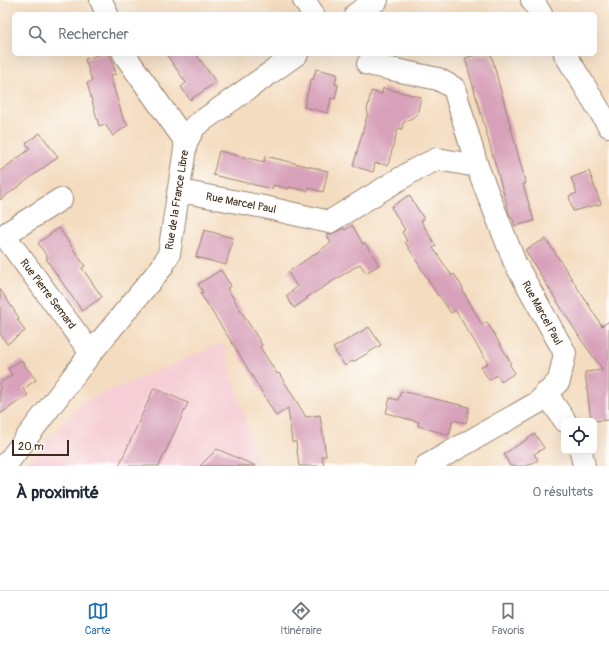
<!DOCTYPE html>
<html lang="fr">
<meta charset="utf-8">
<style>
body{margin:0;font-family:Pangolin,sans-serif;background:#f2f2f3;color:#1f2937}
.controls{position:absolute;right:12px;bottom:12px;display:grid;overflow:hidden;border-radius:6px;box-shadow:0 4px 16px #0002}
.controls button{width:36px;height:36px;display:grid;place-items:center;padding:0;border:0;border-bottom:1px solid #e0e1e3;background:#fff;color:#1f2937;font:20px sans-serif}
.scale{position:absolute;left:12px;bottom:10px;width:57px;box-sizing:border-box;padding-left:4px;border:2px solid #3b2a1e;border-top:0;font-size:11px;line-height:14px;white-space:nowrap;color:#3b2a1e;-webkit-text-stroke:3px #fdfcf7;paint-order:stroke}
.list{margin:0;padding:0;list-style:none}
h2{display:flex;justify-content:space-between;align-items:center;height:52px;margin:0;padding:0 16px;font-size:17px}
h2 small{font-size:13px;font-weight:400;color:#747a83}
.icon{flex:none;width:22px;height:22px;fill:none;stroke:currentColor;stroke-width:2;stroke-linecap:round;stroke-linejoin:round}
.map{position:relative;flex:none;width:609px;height:466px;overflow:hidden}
.search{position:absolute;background:#fff;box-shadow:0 4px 16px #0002;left:12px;right:12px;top:12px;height:44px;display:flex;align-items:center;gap:10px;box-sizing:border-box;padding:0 14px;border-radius:6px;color:#747a83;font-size:15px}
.sheet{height:124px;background:#fff}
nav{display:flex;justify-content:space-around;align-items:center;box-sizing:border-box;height:56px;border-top:1px solid #e0e1e3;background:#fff;font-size:11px;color:#747a83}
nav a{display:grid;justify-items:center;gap:2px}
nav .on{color:#1f6fb2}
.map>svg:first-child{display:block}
</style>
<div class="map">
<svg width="609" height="466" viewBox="0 0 609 466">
<rect width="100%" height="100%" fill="#fdfcf7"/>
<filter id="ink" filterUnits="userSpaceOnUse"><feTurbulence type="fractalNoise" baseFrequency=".025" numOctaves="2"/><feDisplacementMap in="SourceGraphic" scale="8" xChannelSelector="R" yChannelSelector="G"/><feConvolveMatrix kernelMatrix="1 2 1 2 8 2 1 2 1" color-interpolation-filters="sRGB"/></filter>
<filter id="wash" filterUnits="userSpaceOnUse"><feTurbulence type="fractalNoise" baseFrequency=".012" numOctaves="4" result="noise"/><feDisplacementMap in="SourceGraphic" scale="16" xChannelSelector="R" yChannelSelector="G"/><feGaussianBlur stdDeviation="0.9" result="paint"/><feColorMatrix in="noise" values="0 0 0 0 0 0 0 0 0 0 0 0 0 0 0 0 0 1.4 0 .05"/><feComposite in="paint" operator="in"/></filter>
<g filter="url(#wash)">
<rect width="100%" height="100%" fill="#f4dcc0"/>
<polygon fill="#f6cfd6" points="223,343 259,466 23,466 83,402"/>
<g id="blocks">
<g fill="#d8a1ba">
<polygon points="102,54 110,54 116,74 110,75 123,118 128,125 113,136 105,124 99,126 87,83 92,81 85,59"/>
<polygon points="166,54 196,54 216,82 190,100 181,87 186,83"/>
<polygon points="480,54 491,54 526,184 523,184 534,221 515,226 512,217 511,217 510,216 465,58"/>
<polygon points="316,69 337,74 335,84 338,85 335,99 331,98 328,113 304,107 311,79 313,80"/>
<polygon points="383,88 421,97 417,115 403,123 402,129 398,128 388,165 375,163 373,172 353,166 368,112 367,111 371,91 382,94"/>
<polygon points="40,133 58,157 0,200 0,171 30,149 26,143"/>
<polygon points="219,151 264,162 265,156 328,171 323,192 308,188 308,191 289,187 289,189 273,185 272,189 213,175"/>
<polygon points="589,171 601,204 573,211 569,196 577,193 571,178"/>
<polygon points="409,195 424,219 421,221 436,246 433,248 452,276 454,274 463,288 463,291 482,325 487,322 511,363 509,364 515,373 501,382 497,375 489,380 481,367 488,363 455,310 451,313 439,295 438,296 405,242 407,241 402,232 405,230 391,207"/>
<polygon points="352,225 363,244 365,243 379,265 366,273 360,264 306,298 307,299 294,308 286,296 297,287 288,272 331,243 327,236 344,228 345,230"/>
<polygon points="59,228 85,266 82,268 102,297 82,311 46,259 48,258 38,243"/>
<polygon points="204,230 233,238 226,265 196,257"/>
<polygon points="545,239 552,248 602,326 609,321 609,420 591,421 585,372 603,370 582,341 525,250"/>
<polygon points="221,270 231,286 227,288 262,345 260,347 277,374 279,373 306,417 320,415 326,456 322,456 324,466 299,466 296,442 292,442 288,408 276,416 236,349 200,293 203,292 198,284"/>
<polygon points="0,289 19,318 17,319 25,331 7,344 0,334"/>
<polygon points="369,327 381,345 353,362 352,361 345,366 333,348"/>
<polygon points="21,360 36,380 23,389 28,395 0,414 0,383 12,375 8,369"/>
<polygon points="154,388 188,403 159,466 119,466"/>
<polygon points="401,391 469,407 466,423 453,420 449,435 418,426 419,422 386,413 390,398 398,400"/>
<polygon points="535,434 544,448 534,454 538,460 527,466 510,466 504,454"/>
<polygon points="217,449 256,466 200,466"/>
</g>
</g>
</g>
<g filter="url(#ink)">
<use href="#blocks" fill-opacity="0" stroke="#98836f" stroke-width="1"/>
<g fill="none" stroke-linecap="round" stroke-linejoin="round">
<g stroke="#98836f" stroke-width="24">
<g id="minor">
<polyline points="101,0 107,14"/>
<polyline points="304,0 313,14"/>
<polyline points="532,0 541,14"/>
<polyline points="356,14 377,0"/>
<polyline points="124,54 186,142"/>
<polyline points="565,54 609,126"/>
<polyline points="368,64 438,79 454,88 477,166"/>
<polyline points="178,194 191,193 264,207 329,222 416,169 437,159 477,166 515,263 565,353 559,381 537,403 426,466"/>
<polyline points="61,199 4,235 91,353"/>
<polyline points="546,393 565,421"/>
<polyline points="581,451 584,466"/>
<polyline points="5,466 91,353 162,267 169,254 186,142 195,126 297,54"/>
</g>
</g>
<use href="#minor" stroke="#fff" stroke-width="22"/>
</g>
</g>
<g text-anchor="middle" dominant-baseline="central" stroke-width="3" stroke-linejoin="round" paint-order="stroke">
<g font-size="11" fill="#3b2a1e" stroke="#fdfcf7">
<text transform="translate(177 200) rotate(-81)">Rue de la France Libre</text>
<text transform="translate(241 203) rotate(11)">Rue Marcel Paul</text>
<text transform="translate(48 294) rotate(53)">Rue Pierre Semard</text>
<text transform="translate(542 313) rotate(61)">Rue Marcel Paul</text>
</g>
</g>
</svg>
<div class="controls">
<button><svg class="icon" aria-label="locate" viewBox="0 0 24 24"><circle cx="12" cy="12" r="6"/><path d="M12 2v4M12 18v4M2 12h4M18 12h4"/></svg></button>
</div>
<div class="scale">20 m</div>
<div class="search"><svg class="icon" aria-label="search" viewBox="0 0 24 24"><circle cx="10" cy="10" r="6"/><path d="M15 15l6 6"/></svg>Rechercher</div>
</div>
<section class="sheet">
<h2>À proximité<small>0 résultats</small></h2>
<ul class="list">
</ul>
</section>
<nav>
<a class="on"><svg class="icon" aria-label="map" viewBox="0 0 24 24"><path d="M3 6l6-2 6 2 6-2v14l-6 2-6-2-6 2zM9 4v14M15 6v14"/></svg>Carte</a>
<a><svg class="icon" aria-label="directions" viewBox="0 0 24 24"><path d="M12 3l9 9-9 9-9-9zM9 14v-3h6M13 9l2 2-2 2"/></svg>Itinéraire</a>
<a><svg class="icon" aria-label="saved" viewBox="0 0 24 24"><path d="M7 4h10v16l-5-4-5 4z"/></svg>Favoris</a>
</nav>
